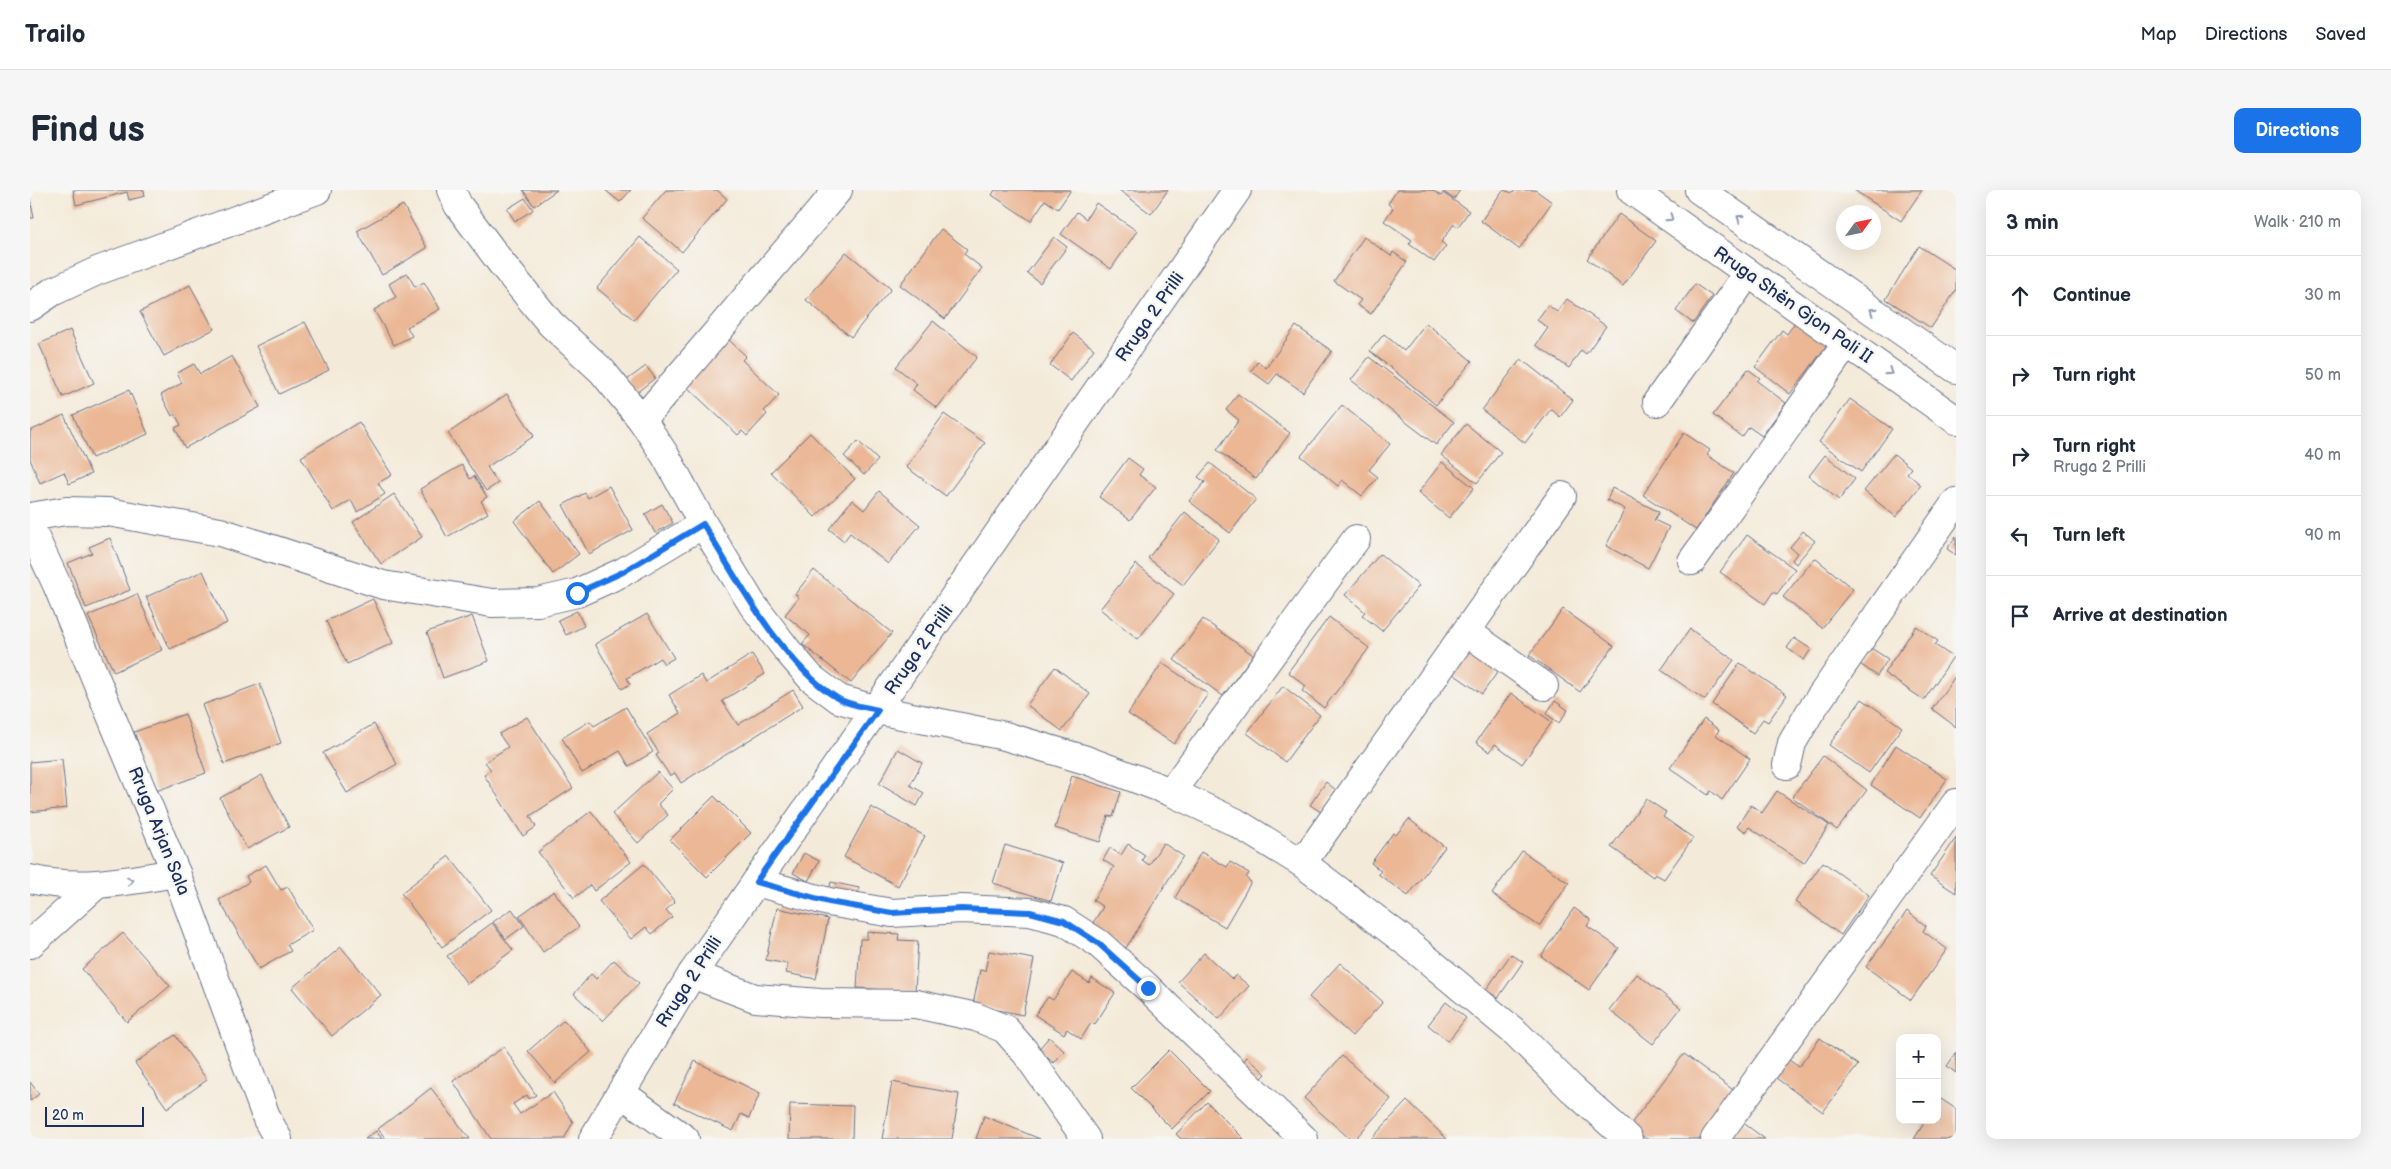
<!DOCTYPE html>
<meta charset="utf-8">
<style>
body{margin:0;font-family:"Balsamiq Sans",sans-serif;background:#f6f6f7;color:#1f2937}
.controls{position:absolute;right:15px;bottom:15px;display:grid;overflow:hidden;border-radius:10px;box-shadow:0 5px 20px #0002}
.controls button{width:45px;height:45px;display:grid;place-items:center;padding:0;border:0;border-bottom:1px solid #e0e1e3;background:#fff;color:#1f2937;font:25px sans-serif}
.compass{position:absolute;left:1806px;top:15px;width:45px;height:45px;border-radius:50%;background:#fff;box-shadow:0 5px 20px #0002;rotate:57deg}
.scale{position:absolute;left:15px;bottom:12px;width:99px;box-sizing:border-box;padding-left:5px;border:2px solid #1b2f5e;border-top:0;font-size:14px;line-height:18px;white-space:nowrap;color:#1b2f5e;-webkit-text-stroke:4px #f6f6f2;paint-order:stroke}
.stop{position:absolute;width:15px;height:15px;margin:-11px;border:4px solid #1a73e8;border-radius:50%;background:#fff}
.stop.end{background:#1a73e8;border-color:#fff;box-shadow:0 1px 5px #0008}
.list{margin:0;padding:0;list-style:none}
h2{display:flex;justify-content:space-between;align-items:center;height:65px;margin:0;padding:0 20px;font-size:21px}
h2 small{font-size:16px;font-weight:400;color:#747a83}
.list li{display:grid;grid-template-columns:32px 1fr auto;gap:15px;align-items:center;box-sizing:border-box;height:80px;padding:0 20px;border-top:1px solid #e0e1e3}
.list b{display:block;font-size:19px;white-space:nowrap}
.list p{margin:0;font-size:16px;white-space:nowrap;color:#747a83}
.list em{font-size:16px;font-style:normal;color:#747a83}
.icon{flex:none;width:28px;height:28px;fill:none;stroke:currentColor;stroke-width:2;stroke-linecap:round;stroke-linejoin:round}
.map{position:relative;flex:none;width:1926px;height:949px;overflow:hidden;border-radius:10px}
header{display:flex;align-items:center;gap:30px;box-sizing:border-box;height:70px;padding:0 25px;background:#fff;border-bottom:1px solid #e0e1e3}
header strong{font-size:24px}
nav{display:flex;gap:28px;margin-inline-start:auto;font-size:18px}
.intro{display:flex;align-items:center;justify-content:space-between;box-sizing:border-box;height:120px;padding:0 30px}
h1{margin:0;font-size:35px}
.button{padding:12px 22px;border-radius:10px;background:#1a73e8;color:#fff;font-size:18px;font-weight:700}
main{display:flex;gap:30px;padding:0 30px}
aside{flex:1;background:#fff;border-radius:10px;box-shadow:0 5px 20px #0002}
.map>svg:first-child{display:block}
</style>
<header>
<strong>Trailo</strong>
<nav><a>Map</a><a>Directions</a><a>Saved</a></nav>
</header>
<div class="intro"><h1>Find us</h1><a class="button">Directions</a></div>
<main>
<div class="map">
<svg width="1926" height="949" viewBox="0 0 1926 949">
<rect width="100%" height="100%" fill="#f6f6f2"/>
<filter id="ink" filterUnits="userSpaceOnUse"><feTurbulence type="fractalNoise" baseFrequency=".02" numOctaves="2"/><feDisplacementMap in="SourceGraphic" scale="10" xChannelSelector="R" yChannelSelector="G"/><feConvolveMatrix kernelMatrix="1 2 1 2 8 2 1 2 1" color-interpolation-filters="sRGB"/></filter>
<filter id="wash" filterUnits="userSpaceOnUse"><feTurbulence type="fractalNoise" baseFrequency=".0096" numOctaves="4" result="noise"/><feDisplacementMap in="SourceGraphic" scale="20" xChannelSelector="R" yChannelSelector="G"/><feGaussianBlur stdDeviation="1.12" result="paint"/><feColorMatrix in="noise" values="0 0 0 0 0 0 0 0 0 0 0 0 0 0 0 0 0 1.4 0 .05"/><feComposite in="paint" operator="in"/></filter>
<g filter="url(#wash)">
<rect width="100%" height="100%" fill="#f4ead9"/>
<g id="blocks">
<g fill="#ebb795">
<polygon points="43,0 114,0 115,6 99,10 97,2 46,15"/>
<polygon points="493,0 527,0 504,16"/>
<polygon points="575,0 601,0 590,12"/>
<polygon points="636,0 687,0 697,9 652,62 612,28"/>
<polygon points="965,0 1041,0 1028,19 1015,10 1001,31 962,5"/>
<polygon points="1089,0 1138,0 1121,24"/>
<polygon points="1367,0 1402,0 1411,6 1413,3 1439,21 1428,37 1424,34 1411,52 1416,56 1404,72 1379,54 1382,50 1354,31 1363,18 1358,14"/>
<polygon points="1411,0 1430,0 1424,9"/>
<polygon points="1473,0 1483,3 1485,0 1505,0 1522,12 1489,59 1451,31"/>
<polygon points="1824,0 1892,0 1871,31"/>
<polygon points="0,8 4,28 0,28"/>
<polygon points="495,8 503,20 485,31 477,19"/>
<polygon points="1066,13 1107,41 1081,79 1031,44 1047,22 1056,29"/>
<polygon points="373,15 397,58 352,85 327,41"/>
<polygon points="1589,24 1626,51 1593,96 1557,69"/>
<polygon points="911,39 937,59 934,64 952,78 915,129 870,95"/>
<polygon points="610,47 647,79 604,130 567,98"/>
<polygon points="1024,47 1037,57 1010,93 997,83"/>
<polygon points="1334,47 1361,66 1363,62 1377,72 1341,124 1327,115 1331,110 1304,91"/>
<polygon points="1889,56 1926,80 1926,100 1901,138 1856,109"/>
<polygon points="816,62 861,99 821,147 776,110"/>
<polygon points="377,83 385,97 394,92 410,119 377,137 382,146 364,155 344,120 366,107 359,94"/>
<polygon points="1665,94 1682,106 1663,133 1646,121"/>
<polygon points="160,95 184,139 134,166 110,122"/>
<polygon points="1537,109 1576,136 1556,164 1551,160 1539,178 1506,155 1518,138 1507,130 1518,115 1527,122"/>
<polygon points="903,131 947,167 907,218 883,200 887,194 866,177"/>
<polygon points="1766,131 1798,154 1760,204 1725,177 1752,140 1757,144"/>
<polygon points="275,132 299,180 249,204 226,156"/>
<polygon points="1396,133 1442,171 1406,215 1340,161 1354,144 1374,161"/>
<polygon points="1266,136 1302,161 1273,202 1247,184 1239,194 1221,181 1228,171 1236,178"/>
<polygon points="40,140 64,193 33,207 9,154"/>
<polygon points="1043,143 1064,159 1041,191 1020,175"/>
<polygon points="699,150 716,166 712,170 749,205 734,221 737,224 717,246 712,241 708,245 656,196"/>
<polygon points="202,166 230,217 155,258 145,238 151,235 145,224 142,226 131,205 152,193 147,183 164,174 170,184"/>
<polygon points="1339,167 1424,232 1406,255 1321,190"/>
<polygon points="1491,169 1543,210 1530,227 1521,219 1495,253 1452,220"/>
<polygon points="616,176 625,188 606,203 597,190"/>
<polygon points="1718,179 1730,188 1727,191 1756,213 1732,246 1719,237 1712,247 1683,225"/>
<polygon points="99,200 118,244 62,268 43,225"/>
<polygon points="477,204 504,246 457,277 468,293 456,301 418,243"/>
<polygon points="1208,204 1260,243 1226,289 1187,260 1209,230 1196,220"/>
<polygon points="1820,209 1862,239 1831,282 1789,252"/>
<polygon points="1312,215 1360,254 1339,280 1348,287 1332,306 1312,290 1308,296 1271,266"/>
<polygon points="914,224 955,253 916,306 876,277"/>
<polygon points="34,225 61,284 39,294 34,282 10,293 0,269 0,241"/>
<polygon points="329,232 362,285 348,293 355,304 327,322 321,310 303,321 271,267"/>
<polygon points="1436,234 1471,262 1447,293 1411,265"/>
<polygon points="780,243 825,289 785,327 741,282"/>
<polygon points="1654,243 1680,260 1677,265 1704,283 1666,340 1613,305"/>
<polygon points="828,251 848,270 834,285 814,266"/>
<polygon points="1864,264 1881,278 1877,283 1891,295 1866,327 1834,301"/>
<polygon points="1795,265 1825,289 1809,310 1779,286"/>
<polygon points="1098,268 1113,279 1109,285 1126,297 1100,330 1069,307"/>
<polygon points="1412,272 1444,298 1419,328 1388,303"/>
<polygon points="1180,273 1226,309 1200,343 1159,311 1175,292 1168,287"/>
<polygon points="432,275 440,289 444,286 457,307 451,311 458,323 417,347 390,299"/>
<polygon points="579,296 603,340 559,364 533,315 555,303 558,308"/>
<polygon points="1582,298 1629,322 1624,330 1639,337 1618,378 1576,356 1595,319 1577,310"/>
<polygon points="849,301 890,335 858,374 820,343 814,351 799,339 822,310 834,320"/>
<polygon points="364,304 392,347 351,374 323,332"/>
<polygon points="510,311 549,364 523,384 484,331"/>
<polygon points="632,314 643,333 625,343 615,324"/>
<polygon points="1155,322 1189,349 1153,395 1118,368"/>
<polygon points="1773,341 1785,351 1766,374 1762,370 1767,363 1760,357"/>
<polygon points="1717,345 1765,379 1747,404 1743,402 1735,414 1690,382"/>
<polygon points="1926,346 1926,365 1917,359"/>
<polygon points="80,348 100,400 56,418 38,373 62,363 59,357"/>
<polygon points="1350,364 1389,396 1352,441 1332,425 1335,422 1315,405"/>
<polygon points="1785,368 1823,399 1792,438 1753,407"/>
<polygon points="1106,374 1144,404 1108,449 1070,419"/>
<polygon points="784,380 862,443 821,493 772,454 780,445 755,425 769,407 765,404"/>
<polygon points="173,381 197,433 140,459 116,407"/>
<polygon points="107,404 132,460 84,482 58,426"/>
<polygon points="343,409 363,453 317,474 296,431"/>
<polygon points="1533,419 1584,456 1550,502 1499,465"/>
<polygon points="547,421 554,436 536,445 528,430"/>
<polygon points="617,424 644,468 634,474 630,468 597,488 600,494 592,499 565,454"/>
<polygon points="442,426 459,471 413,488 397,442"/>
<polygon points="1299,427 1339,458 1294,518 1272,501 1276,496 1258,482"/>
<polygon points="1173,429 1223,465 1193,506 1144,470"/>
<polygon points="1886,436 1908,451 1905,455 1923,467 1894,510 1854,483"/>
<polygon points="1660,439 1704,470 1675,510 1631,480"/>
<polygon points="1764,448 1781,459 1774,470 1757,458"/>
<polygon points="1439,458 1469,480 1452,504 1422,483"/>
<polygon points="1841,458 1858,469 1847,486 1830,474"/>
<polygon points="722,464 735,484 692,511 708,535 763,500 773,516 651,593 645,583 640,586 626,565 629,563 617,544 650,523 639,505 671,485 676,493"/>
<polygon points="1132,473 1178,504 1144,554 1098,524"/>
<polygon points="1710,473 1757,505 1738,532 1733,529 1723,543 1682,514"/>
<polygon points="1025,477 1060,504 1032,541 997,515"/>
<polygon points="1926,485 1926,537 1902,519"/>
<polygon points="230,494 251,553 194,574 172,515"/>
<polygon points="1253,496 1290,525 1255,572 1217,543"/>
<polygon points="1481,503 1522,532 1492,574 1465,554 1460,562 1446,552"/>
<polygon points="1832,509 1872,537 1839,583 1799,555"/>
<polygon points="1525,511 1538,520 1529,533 1516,524"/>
<polygon points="596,517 623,562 599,576 590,561 552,583 532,548 560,531 564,536"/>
<polygon points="155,524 176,583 126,601 104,542"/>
<polygon points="497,527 543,598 500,626 506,637 493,646 454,585 461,580 455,572 478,557 469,544"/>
<polygon points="1674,529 1689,540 1686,545 1720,569 1692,610 1681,601 1678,605 1640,578"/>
<polygon points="344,534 367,574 317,603 293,563"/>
<polygon points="1866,555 1917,589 1890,628 1841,595"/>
<polygon points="868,559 892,573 880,595 894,603 887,616 849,594"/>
<polygon points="1793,566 1837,600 1807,640 1762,607"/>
<polygon points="32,569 37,618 0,622 0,572"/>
<polygon points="628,582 643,599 628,614 638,625 608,653 582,624"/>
<polygon points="232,585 259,637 217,659 190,608"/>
<polygon points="1042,586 1091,602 1083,627 1078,626 1070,652 1025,638"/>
<polygon points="1296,592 1306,600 1291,622 1280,615"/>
<polygon points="1747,601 1799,635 1774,673 1719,637 1716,642 1707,636 1721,615 1732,623"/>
<polygon points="684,606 721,643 677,687 640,650"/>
<polygon points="1616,609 1636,622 1633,627 1663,648 1634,689 1625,684 1623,687 1581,657"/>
<polygon points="841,617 895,646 868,696 814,667"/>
<polygon points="561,621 601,672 564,701 560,695 544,708 508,662"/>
<polygon points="1379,629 1415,657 1378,706 1348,684 1351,681 1341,673 1363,643 1366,645"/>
<polygon points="1926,648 1926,703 1900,686"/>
<polygon points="1133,653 1153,666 1096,758 1061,736 1073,717 1063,710 1084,677 1073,670 1080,658 1091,665 1098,654 1115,665 1112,670 1119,675"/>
<polygon points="975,655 1033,673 1021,711 963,693"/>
<polygon points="1492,661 1539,693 1509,736 1462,704"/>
<polygon points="1171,662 1197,677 1200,672 1219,683 1216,688 1221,692 1195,737 1145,708"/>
<polygon points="774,663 789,671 778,691 763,683"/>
<polygon points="419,666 461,720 412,757 371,703"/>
<polygon points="1793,672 1839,705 1811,745 1765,712"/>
<polygon points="614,674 645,712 636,720 642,727 622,744 616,737 601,749 569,711"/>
<polygon points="236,675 251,700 258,697 283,740 257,755 261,761 229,779 189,710 219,692 216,686"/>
<polygon points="801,692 829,698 826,711 798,704"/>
<polygon points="524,701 549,737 513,762 489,726"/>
<polygon points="747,718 798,729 786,789 756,783 758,774 736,770"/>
<polygon points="1544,718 1561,730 1557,736 1589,758 1559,800 1511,766"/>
<polygon points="482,719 494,736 476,749 463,732"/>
<polygon points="1877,721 1896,736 1893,741 1917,759 1881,810 1836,777"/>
<polygon points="462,733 483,760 437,794 417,766"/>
<polygon points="837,742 869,744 868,750 888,751 885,802 827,798 830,749 837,749"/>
<polygon points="93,743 140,796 97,832 52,779"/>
<polygon points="311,757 351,805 302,846 262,798"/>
<polygon points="959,761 1004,769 993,825 943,815 950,780 955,781"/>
<polygon points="1174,763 1202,789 1206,785 1219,796 1189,829 1148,792"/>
<polygon points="1481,764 1493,772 1468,808 1456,800"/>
<polygon points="584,770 609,793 573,831 544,804 561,784 566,789"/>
<polygon points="1310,773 1353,812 1322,846 1279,807"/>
<polygon points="1042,782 1059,793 1062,788 1085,803 1065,834 1061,833 1051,849 1037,839 1034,844 1005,825 1018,807 1023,810"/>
<polygon points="1607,784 1651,818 1623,854 1579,820"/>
<polygon points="1416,812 1436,828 1418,851 1398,835"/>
<polygon points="534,830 561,862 525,893 498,861"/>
<polygon points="145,845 177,890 137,918 105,873"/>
<polygon points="1019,847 1034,861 1024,873 1008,860"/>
<polygon points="1790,848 1828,875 1793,922 1746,888 1759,870 1769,877"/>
<polygon points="474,857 506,905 499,909 497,905 483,914 490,924 523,902 543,932 534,949 461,949 423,891"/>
<polygon points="1139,860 1180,901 1142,939 1101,898"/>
<polygon points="1926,863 1926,883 1917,876"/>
<polygon points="1654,864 1706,902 1670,949 1616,949 1600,935"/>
<polygon points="1312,866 1361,909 1325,949 1320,949 1274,908"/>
<polygon points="1217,867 1236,884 1226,894 1208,878"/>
<polygon points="665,871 730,903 719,928 711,924 703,941 644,913"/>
<polygon points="0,892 9,904 0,911"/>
<polygon points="862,892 929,904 922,949 852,949"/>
<polygon points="401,898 440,949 356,949 348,939"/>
<polygon points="1911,909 1926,919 1926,949 1884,949 1896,930 1907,930 1907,913"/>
<polygon points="1377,911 1417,949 1341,949"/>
<polygon points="1177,912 1214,949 1151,949 1146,944"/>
<polygon points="760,914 823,916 822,949 759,949"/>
<polygon points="954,926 1010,949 946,949"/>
<polygon points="1712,932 1735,949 1699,949"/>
<polygon points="346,941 352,949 335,949"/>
</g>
</g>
</g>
<g filter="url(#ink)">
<use href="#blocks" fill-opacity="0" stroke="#677089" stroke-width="1"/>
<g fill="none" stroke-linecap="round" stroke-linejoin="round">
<g stroke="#677089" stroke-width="30">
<g id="minor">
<polyline points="421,0 428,15 472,74 521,134 572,181 612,230 635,265 673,334 722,414 757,460 781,488 809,509 847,520 975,546 1056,570 1141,602 1205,632 1272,673 1380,755 1487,844 1541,898 1598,949"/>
<polyline points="1601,0 1926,230"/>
<polyline points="1669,0 1926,179"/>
<polyline points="0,117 22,102 67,81 287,0"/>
<polyline points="1627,212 1718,83"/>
<polyline points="612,230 808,0"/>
<polyline points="0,327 36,321 78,322 190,342 353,395 462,413 508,412 547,403 593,382 673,334"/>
<polyline points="0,337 27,395 146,683 237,929 248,949"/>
<polyline points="1662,371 1817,153"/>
<polyline points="1437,442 1514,496"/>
<polyline points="1757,575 1762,553 1780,522 1926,312"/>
<polyline points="1141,602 1326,349"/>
<polyline points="1272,673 1532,306"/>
<path d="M0,689C49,701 97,691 146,683"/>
<polyline points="726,692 799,712 862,723 931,719 1000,722 1034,731 1068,753 1118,798 1274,949"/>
<polyline points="0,754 66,695"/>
<polyline points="662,784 725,808 790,813 886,814 946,827 975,839 996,863 1056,949"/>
<polyline points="591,903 655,949"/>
<polyline points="563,949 662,784 1207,0"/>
<polyline points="1685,949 1926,613"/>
</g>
</g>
<use href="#minor" stroke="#fff" stroke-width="28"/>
</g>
<defs><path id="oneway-chevron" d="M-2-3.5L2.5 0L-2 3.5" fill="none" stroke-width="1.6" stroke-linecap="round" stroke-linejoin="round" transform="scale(1.25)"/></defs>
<g stroke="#8d97ae">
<use href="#oneway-chevron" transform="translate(1640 28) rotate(35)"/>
<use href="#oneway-chevron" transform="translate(1710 28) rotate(-145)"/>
<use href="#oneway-chevron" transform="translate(1843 121) rotate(-145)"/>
<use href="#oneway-chevron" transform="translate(1859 182) rotate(35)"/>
<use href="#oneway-chevron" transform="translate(100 691) rotate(-9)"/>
</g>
</g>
<g fill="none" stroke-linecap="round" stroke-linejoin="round" filter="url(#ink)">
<path stroke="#1a73e8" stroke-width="6" d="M547,403L593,382L673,334C707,389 751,473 807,508C818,515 835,517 848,520L726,692L799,712L862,723L931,719L1000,722L1034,731L1068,753L1118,798"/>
</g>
<g text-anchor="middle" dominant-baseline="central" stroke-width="4.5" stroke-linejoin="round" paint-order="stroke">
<g font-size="18" fill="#1b2f5e" stroke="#f6f6f2">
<text transform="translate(1763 115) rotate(35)">Rruga Shën Gjon Pali II</text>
<text transform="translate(1120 127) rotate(-55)">Rruga 2 Prilli</text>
<text transform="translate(889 460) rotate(-55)">Rruga 2 Prilli</text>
<text transform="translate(129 641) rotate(68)">Rruga Arjan Sala</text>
<text transform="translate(659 792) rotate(-57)">Rruga 2 Prilli</text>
</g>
</g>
</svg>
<div class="controls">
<button>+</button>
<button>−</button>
</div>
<svg class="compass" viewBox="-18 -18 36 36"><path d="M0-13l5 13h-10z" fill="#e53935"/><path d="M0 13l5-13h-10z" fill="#747a83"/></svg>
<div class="scale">20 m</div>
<div class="stop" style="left:547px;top:403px"></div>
<div class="stop end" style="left:1118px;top:798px"></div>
</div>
<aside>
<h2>3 min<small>Walk · 210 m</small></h2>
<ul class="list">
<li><svg class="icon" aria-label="ahead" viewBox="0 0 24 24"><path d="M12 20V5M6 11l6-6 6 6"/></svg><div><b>Continue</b></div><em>30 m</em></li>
<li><svg class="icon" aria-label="right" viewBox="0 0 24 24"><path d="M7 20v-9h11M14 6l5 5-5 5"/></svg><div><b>Turn right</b></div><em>50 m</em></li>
<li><svg class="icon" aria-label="right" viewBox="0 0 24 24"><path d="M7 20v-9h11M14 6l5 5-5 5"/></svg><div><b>Turn right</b><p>Rruga 2 Prilli</p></div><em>40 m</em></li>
<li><svg class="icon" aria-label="left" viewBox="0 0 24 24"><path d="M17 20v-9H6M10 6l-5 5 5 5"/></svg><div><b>Turn left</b></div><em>90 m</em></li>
<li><svg class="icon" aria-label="arrive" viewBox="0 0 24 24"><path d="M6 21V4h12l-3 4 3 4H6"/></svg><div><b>Arrive at destination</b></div></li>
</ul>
</aside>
</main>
